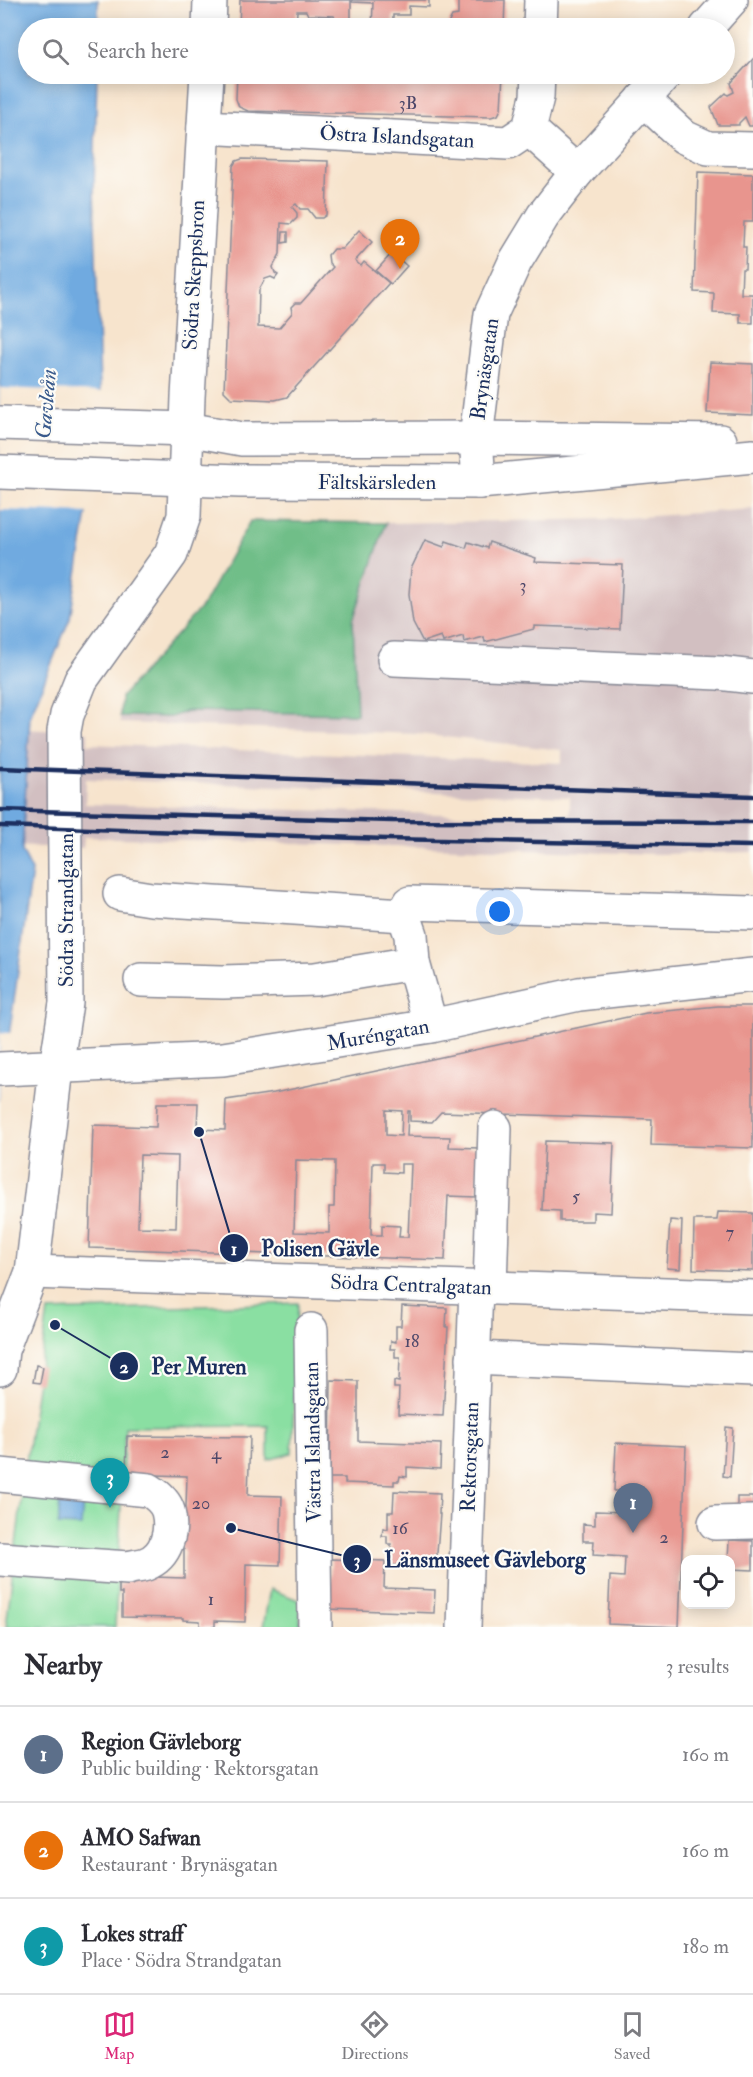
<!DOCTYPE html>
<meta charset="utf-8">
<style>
body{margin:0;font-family:"IM FELL Double Pica",serif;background:#f2f2f3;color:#2b2b33}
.controls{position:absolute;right:18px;bottom:18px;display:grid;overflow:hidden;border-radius:12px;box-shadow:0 3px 15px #0003}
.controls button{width:54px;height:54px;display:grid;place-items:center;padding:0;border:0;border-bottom:2px solid #e1e1e2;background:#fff;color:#2b2b33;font:30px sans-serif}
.you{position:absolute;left:500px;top:912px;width:21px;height:21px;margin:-15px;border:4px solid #fff;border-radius:50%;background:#1a73e8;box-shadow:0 0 0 9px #1a73e833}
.badge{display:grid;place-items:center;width:39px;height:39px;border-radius:50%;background:#db2777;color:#fff;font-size:20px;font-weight:700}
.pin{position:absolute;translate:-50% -50px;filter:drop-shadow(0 2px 3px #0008)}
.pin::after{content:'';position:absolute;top:32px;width:21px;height:18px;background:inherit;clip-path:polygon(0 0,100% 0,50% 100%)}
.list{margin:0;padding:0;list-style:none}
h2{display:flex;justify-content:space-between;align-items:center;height:78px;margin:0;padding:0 24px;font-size:26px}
h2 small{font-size:20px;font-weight:400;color:#7c7c81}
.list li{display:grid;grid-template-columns:39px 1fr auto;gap:18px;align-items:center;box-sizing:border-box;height:96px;padding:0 24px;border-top:2px solid #e1e1e2}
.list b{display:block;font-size:22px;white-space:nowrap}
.list p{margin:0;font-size:20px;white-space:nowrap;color:#7c7c81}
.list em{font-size:20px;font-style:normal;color:#7c7c81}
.icon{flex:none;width:33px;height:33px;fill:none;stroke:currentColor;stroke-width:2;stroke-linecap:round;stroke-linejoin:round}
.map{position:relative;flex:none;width:753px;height:1627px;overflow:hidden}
.search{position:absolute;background:#fff;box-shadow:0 3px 15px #0003;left:18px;right:18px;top:18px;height:66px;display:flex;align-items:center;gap:15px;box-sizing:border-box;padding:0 21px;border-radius:33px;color:#7c7c81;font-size:22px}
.sheet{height:366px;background:#fff}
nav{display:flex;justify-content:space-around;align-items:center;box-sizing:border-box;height:84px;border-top:2px solid #e1e1e2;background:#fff;font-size:16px;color:#7c7c81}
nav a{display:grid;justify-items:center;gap:3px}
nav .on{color:#db2777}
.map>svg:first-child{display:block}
</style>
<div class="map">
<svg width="753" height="1627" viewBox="0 0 753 1627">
<rect width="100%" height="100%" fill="#fdfcf7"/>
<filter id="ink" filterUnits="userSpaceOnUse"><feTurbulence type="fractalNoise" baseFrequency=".0167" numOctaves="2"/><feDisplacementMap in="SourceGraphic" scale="12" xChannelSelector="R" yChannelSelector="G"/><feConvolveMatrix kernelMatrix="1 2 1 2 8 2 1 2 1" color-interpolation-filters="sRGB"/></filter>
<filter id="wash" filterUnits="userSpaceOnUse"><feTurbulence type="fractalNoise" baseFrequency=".008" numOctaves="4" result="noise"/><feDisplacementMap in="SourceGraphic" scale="24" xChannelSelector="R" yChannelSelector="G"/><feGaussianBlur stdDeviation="1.35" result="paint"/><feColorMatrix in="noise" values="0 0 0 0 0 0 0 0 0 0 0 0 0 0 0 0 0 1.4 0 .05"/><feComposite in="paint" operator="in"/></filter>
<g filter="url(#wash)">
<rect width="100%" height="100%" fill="#f7e4cd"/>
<path fill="#d2bfc1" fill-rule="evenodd" d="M753,509V852L658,854L84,837L83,848L0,846V728L88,732V744L562,763V750L418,734L120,723V716L171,717L187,711L356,714L353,620L386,523L611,519ZM86,779L570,797V814L476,815L85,804Z"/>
<g fill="#8adfa2" stroke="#528780" stroke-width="1.5">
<polygon points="298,1303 292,1453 268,1460 268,1426 125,1427 115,1627 6,1627 26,1463 48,1311"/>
<polygon points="270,1589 301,1601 300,1627 263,1627"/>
</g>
<polygon fill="#6fbe88" stroke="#457673" stroke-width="1.5" points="250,521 386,523 353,620 357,714 187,711 171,717 120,716 121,697 203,605"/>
<g fill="#70aae0" stroke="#466c9f" stroke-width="1.5">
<polygon points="0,0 98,0 98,28 28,28 28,74 97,74 94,188 100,389 87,513 70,618 30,716 22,851 32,871 0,1101"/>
<polygon points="61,1485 84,1487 81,1526 58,1525"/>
</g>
<g fill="#f7e4cd">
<polygon points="0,388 103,392 90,513 0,510"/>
<polygon points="0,1033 11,1033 3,1101 0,1104"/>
</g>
<g id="blocks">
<g fill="#e8958e" fill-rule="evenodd">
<polygon points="240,0 351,0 351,19 350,22 345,26 338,25 334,16 308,15 306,11 297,11 296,28 239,28"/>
<polygon points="352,0 429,0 429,7 409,6 409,15 393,15 393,28 372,28 373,3 352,2"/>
<polygon points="458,0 505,0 504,28 451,28 449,22 452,16 458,15"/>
<polygon points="753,59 753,126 749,126 745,117 739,123 739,125 718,125 711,107 726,93 728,95 734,92 731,83"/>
<polygon points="237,74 503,74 501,109 498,115 491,117 248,111 239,107 236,99"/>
<polygon points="242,159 328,161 326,215 322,218 315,218 308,209 300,209 296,204 292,207 297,213 297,218 291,224 281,223 280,254 273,267 275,273 278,275 275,279 271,277 265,279 259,290 258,327 279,328 292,313 291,307 295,303 301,303 333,267 329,263 328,255 333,249 342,249 359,230 372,242 355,261 361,266 364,262 389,283 287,397 275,400 231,398 224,391 233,166 236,161"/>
<polygon points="698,172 753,174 753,222 744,222 743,247 746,247 745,269 742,269 741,294 753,294 753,323 740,323 740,314 713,313 714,293 694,292"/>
<polygon points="283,232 288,232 288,242 282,243"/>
<polygon points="392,253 407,266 391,284 376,271"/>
<polygon points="710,362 753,364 753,415 707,413"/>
<polygon points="425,540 444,547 446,541 466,548 468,542 487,548 489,542 536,558 535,562 623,565 620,629 534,626 534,629 485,642 484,637 464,642 463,636 443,642 441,636 423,642 413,623 409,594 411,569"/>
<path d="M718,1006H753V1148L651,1145L652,1119L441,1112L432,1122L410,1121V1111H408L407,1136L450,1137L449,1147L479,1148L477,1197L448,1196L445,1260L89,1248L93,1125L156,1127L157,1103H198L197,1129L225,1130L226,1100L274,1093L646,1013ZM386,1110L402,1111L401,1136L386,1135ZM140,1155L178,1156L176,1228L138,1227ZM296,1160L335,1161L334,1207H329V1233L294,1232ZM373,1163H384V1172L401,1173V1164H411L408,1237H399L400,1226L382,1225V1235H371Z"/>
<polygon points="545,1141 614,1143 611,1213 593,1212 593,1221 560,1221 560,1211 542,1210"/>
<polygon points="718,1212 753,1213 753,1271 693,1269 694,1220 717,1220"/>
<polygon points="670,1220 682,1221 680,1269 667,1268"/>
<polygon points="402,1306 447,1308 446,1327 448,1327 443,1416 398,1414 399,1388 394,1388 394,1381 399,1382 400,1357 395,1357 395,1349 390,1349 391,1341 396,1342 396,1326 401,1326"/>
<polygon points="36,1365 43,1367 40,1383 33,1382"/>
<polygon points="331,1380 358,1381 358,1441 441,1444 440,1469 407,1467 407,1477 400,1476 399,1481 394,1481 394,1485 345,1483 345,1478 330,1478"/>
<polygon points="726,1427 733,1428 730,1477 723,1476"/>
<polygon points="127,1436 250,1437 248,1495 282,1496 280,1565 246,1564 245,1622 215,1621 215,1627 200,1627 200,1621 183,1620 183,1618 122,1617 122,1593 119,1593 119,1584 123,1584 123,1576 184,1578 184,1549 181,1549 182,1507 186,1507 187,1476 126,1474"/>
<polygon points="616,1443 686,1446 679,1627 608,1624 610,1576 624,1577 625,1557 593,1555 594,1541 583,1541 583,1524 595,1525 595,1511 626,1512 627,1491 614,1491"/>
<polygon points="394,1491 440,1493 439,1514 440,1514 436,1566 390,1565 391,1544 387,1544 387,1536 382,1536 383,1528 388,1529 388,1512 393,1512"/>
<polygon points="737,1497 753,1497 753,1507 737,1506"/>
<polygon points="729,1540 753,1541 753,1570 730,1569 730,1560 728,1560"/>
<polygon points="331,1559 385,1561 384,1588 435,1590 434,1613 329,1609"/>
</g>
</g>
</g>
<g filter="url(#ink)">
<use href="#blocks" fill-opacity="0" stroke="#898a96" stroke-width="1.5"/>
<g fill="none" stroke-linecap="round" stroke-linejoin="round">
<g stroke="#898a96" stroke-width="36">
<g id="minor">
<polyline points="209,28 210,0"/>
<polyline points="540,28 541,0"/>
<polyline points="706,28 731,0"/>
<polyline points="643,99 684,137 708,148 753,149"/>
<polyline points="204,127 508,143 529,129 537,97 538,74"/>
<polyline points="529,129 577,172"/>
<polyline points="479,482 476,438 491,314 515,262 543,216 577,172 666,74"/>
<polyline points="394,659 719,673 753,677"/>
<polyline points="120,894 151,899 404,915"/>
<polyline points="141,980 223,982 315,979 413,963"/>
<polyline points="431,1026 413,963 411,935 404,915 410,903 753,913"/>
<polyline points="0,1069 223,1059 431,1026 579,994 753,975"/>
<polyline points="32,1272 753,1297"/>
<polyline points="490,1287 495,1128"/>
<polyline points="311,1330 315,1627"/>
<polyline points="473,1358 753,1370"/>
<polyline points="0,1369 2,1350 32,1272 56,1068 66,1003 64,731 67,715 81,680 171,554 184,516 188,397 207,74"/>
<path d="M0,1475L149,1490C157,1495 165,1501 168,1511C173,1531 167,1556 146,1564C141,1566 133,1566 128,1568L0,1559"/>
<polyline points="715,1523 753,1522"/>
<polyline points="464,1627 476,1287"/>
</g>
</g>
<g stroke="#898a96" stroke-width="36">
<g id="major">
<polyline points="0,423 187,429 242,439 476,438 720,441"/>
<polyline points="0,472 240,481 479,482 753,456"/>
</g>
</g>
<use href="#minor" stroke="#fff" stroke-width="33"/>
<use href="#major" stroke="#fff" stroke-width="33"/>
<g stroke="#1b2f5e" stroke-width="4.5">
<polyline points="0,768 753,796"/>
<polyline points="0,810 393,821 753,822"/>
<polyline points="0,826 387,839 753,846"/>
</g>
</g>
</g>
<g text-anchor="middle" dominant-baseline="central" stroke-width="4.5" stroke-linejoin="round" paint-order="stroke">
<g font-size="18" fill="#4e486a">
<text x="408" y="103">3B</text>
<text x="523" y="585">3</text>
<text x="576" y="1196">5</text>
<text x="730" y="1232">7</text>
<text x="412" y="1341">18</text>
<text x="165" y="1452">2</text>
<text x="216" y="1453">4</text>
<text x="201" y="1503">20</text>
<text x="400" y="1528">16</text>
<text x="664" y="1537">2</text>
<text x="211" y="1599">1</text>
</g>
<g font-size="21" fill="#1b2f5e" stroke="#fdfcf7">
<text transform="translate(397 137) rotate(3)">Östra Islandsgatan</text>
<text transform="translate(194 275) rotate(-87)">Södra Skeppsbron</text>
<text transform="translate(485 369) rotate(-82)">Brynäsgatan</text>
<text x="377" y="482">Fältskärsleden</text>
<text transform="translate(66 910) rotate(-90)">Södra Strandgatan</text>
<text transform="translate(378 1035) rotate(-10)">Muréngatan</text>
<text transform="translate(411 1285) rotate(2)">Södra Centralgatan</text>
<text transform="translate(313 1442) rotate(-91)">Västra Islandsgatan</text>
<text transform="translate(470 1457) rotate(-88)">Rektorsgatan</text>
</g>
<g font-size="22" font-style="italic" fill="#395a8c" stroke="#fdfcf7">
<text transform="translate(46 404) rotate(-85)">Gavleån</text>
</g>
</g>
<path fill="none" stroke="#1b2f5e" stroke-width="2" d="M199 1132L234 1248M55 1325L124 1366M231 1528L357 1559"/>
<g fill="#1b2f5e" stroke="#fdfcf7" stroke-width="2">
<circle cx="199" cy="1132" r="6"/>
<circle cx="55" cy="1325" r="6"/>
<circle cx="231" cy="1528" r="6"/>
<circle cx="234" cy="1248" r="15"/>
<circle cx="124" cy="1366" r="15"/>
<circle cx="357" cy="1559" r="15"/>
</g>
<g font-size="18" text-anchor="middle" font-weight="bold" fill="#fff">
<text x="234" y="1255">1</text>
<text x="124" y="1373">2</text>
<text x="357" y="1566">3</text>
</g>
<g font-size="22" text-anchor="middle" font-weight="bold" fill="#1b2f5e" stroke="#fdfcf7" stroke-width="4.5" stroke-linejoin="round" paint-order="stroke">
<text x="320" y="1256">Polisen Gävle</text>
<text x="199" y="1374">Per Muren</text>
<text x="485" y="1567">Länsmuseet Gävleborg</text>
</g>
</svg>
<div class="controls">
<button><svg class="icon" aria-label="locate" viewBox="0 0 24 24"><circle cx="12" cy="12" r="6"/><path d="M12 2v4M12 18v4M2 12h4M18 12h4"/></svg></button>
</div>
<div class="you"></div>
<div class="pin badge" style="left:633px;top:1533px;background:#5c6f8a">1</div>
<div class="pin badge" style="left:400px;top:269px;background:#e8710a">2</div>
<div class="pin badge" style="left:110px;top:1508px;background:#0f9aa8">3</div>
<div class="search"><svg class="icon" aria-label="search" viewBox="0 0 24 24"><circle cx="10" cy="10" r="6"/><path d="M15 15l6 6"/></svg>Search here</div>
</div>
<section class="sheet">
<h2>Nearby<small>3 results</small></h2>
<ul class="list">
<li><span class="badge" style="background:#5c6f8a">1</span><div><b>Region Gävleborg</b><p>Public building · Rektorsgatan</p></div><em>160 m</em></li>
<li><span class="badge" style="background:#e8710a">2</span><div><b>AMO Safwan</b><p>Restaurant · Brynäsgatan</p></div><em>160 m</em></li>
<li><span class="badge" style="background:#0f9aa8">3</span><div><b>Lokes straff</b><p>Place · Södra Strandgatan</p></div><em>180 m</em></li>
</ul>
</section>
<nav>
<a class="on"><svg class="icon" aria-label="map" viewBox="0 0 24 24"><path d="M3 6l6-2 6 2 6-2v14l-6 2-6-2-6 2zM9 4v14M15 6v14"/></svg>Map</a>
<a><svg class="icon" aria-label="directions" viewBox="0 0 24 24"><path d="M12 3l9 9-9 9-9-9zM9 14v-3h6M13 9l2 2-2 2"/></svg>Directions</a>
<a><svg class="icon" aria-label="saved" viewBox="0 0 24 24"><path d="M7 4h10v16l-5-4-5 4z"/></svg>Saved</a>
</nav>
